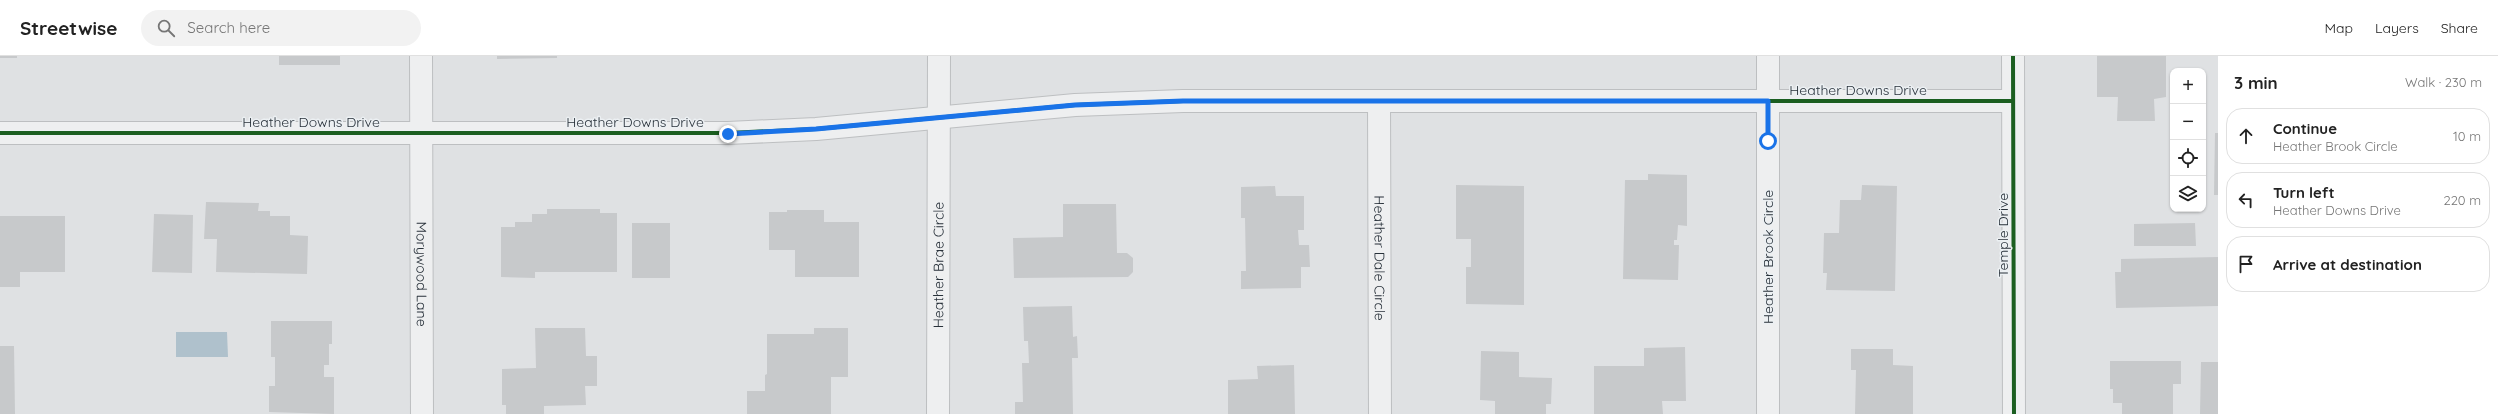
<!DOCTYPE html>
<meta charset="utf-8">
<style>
body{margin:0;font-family:Quicksand,sans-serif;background:#f2f2f2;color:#222}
.controls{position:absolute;right:12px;top:12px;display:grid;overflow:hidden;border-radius:8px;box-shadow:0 1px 3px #0004}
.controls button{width:36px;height:36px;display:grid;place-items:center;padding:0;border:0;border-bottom:1px solid #e0e0e0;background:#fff;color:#222;font:20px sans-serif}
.stop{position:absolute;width:12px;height:12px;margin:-9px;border:3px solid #1a73e8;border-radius:50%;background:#fff}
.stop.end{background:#1a73e8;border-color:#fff;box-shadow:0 1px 4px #0008}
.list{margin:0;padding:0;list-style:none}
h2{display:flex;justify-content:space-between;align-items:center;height:52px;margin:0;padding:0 16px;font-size:17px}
h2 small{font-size:13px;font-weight:400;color:#767676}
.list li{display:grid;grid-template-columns:26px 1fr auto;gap:12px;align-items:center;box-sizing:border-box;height:56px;margin:0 8px 8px;padding:0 8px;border:1px solid #e0e0e0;border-radius:16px}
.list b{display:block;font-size:15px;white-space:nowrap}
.list p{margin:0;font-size:13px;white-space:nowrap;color:#767676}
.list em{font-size:13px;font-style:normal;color:#767676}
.icon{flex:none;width:22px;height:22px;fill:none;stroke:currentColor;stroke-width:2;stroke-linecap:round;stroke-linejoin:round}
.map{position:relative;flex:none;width:2218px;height:358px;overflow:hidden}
header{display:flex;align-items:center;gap:24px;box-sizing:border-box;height:56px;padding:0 20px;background:#fff;border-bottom:1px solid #e0e0e0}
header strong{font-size:19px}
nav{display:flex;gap:22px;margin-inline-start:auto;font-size:14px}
.search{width:280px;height:36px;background:#f2f2f2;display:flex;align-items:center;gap:10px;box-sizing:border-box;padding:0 14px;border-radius:22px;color:#767676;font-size:15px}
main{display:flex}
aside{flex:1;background:#fff}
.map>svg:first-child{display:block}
</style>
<header>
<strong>Streetwise</strong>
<div class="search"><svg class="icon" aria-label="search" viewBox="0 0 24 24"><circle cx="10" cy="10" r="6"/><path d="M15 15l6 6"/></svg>Search here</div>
<nav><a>Map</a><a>Layers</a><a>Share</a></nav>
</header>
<main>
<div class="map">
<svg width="2218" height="358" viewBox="0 0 2218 358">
<rect width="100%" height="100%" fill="#dfe1e3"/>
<polygon fill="#afc1cc" points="176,276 227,276 228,301 176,301"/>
<g fill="#c7c9cb">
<rect x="0" y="0" width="17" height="2"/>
<rect x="279" y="0" width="61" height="9"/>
<polygon points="497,0 557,0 557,2 497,3"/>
<polygon points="2097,0 2166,0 2166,41 2154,43 2155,65 2117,65 2118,41 2097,41"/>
<polygon points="2215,77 2218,77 2218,139 2214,139"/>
<polygon points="1648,118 1687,119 1687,170 1678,169 1677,184 1674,184 1674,189 1679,189 1678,224 1623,223 1625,124 1648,124"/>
<polygon points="1456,129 1524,130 1524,249 1466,248 1466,211 1471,211 1471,183 1456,183"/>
<polygon points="1862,129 1897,130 1895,235 1826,234 1827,217 1823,217 1824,177 1839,177 1840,144 1861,144"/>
<polygon points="1275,130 1276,140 1304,140 1304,174 1298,174 1299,189 1309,189 1310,211 1301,211 1301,232 1241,233 1241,215 1246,215 1245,162 1241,162 1241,131"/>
<polygon points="206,146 259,147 258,155 270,155 270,160 290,160 290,179 308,180 307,218 216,216 217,183 204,183"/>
<polygon points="1063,148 1116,148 1117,197 1127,197 1133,202 1133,216 1128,221 1014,222 1013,182 1063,181"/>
<polygon points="547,153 600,153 600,157 617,157 617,216 535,216 535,222 501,221 501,171 515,171 515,166 532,166 532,158 547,158"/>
<polygon points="787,154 824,154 824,166 859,166 859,221 795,221 795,194 769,194 769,156 787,156"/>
<polygon points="154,158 193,159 192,217 152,216"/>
<polygon points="0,160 65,160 65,216 20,216 20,231 0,231"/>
<rect x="632" y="167" width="38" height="55"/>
<polygon points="2195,167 2196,190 2134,190 2134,168"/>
<polygon points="2218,201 2218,250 2116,252 2115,216 2121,216 2121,203"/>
<polygon points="1072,250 1073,281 1077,280 1078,302 1072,302 1073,358 1015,358 1015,346 1023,346 1022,307 1029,307 1028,285 1024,285 1023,251"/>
<polygon points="271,265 332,265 332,288 329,288 329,309 324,309 324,321 334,321 334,358 269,356 269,330 275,330 275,301 271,301"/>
<polygon points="535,272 585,272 586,300 597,300 597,330 585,330 586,349 544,350 544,358 506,358 506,349 502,349 502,313 536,312"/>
<polygon points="814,272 848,272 848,321 831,321 831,358 747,358 747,335 765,335 765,319 767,318 767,278 814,278"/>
<polygon points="0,290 14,290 15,358 0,358"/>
<polygon points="1685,291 1686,345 1662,345 1663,358 1594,358 1594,310 1644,310 1644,292"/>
<polygon points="1851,293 1893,293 1893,309 1913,310 1913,358 1855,358 1856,314 1851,314"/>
<polygon points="1481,295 1519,296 1519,321 1552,322 1551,348 1546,348 1546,358 1495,358 1495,345 1480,344"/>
<polygon points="2110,305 2181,305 2181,328 2173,328 2173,358 2122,358 2122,347 2113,347 2113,333 2110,333"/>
<polygon points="2201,306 2218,306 2218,358 2200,358"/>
<polygon points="1294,309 1295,358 1228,358 1228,324 1258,323 1257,310"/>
</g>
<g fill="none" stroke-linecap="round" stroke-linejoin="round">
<g stroke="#bdbfc1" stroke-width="24">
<g id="minor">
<path id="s1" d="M421,0L422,358"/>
<polyline points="1768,0 1768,358"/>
<polyline points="2013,0 2014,358"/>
<path id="s2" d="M1379,45L1380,358"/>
<polyline points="0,77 728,77 816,73 1075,49 1183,45 2013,45"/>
<path id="s3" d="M938,358L939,0"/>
</g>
</g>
<use href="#minor" stroke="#eeeff0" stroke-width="22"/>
<g stroke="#ecf0f3" stroke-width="6">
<g id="cycleway">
<polyline points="2013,0 2014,358"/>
<polyline points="0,77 728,77 816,73 1075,49 1183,45 2013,45"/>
</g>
</g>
<use href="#cycleway" stroke="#1b5e20" stroke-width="4"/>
</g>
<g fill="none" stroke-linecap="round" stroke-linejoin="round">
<polyline stroke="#1a73e8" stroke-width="5" points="728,78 816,73 1075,49 1183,45 1768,45 1768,85"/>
</g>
<g text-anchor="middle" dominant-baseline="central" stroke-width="3" stroke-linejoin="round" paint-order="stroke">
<g font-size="14" fill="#28313a" stroke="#ecf0f3">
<text x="1858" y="34">Heather Downs Drive</text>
<text x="311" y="66">Heather Downs Drive</text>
<text x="635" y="66">Heather Downs Drive</text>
<text transform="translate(2003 179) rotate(-90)">Temple Drive</text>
<text transform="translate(1768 201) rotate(-90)">Heather Brook Circle</text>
<text stroke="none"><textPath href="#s2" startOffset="157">Heather Dale Circle</textPath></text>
<text stroke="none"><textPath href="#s3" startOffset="149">Heather Brae Circle</textPath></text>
<text stroke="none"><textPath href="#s1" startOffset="218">Morywood Lane</textPath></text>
</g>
</g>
</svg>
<div class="controls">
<button>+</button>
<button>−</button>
<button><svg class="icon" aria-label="locate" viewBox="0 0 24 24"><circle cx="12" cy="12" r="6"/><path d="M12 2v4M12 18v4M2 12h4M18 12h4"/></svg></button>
<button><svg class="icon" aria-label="layers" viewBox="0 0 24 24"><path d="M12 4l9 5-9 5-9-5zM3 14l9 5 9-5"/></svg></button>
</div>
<div class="stop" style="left:1768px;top:85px"></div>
<div class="stop end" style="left:728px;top:78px"></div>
</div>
<aside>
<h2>3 min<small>Walk · 230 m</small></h2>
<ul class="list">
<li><svg class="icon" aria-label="ahead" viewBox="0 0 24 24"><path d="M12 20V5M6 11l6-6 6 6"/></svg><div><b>Continue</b><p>Heather Brook Circle</p></div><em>10 m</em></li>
<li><svg class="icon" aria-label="left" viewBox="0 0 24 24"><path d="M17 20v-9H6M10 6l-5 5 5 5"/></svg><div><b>Turn left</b><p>Heather Downs Drive</p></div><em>220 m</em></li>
<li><svg class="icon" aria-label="arrive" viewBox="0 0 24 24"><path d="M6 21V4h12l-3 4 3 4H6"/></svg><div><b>Arrive at destination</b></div></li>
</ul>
</aside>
</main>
